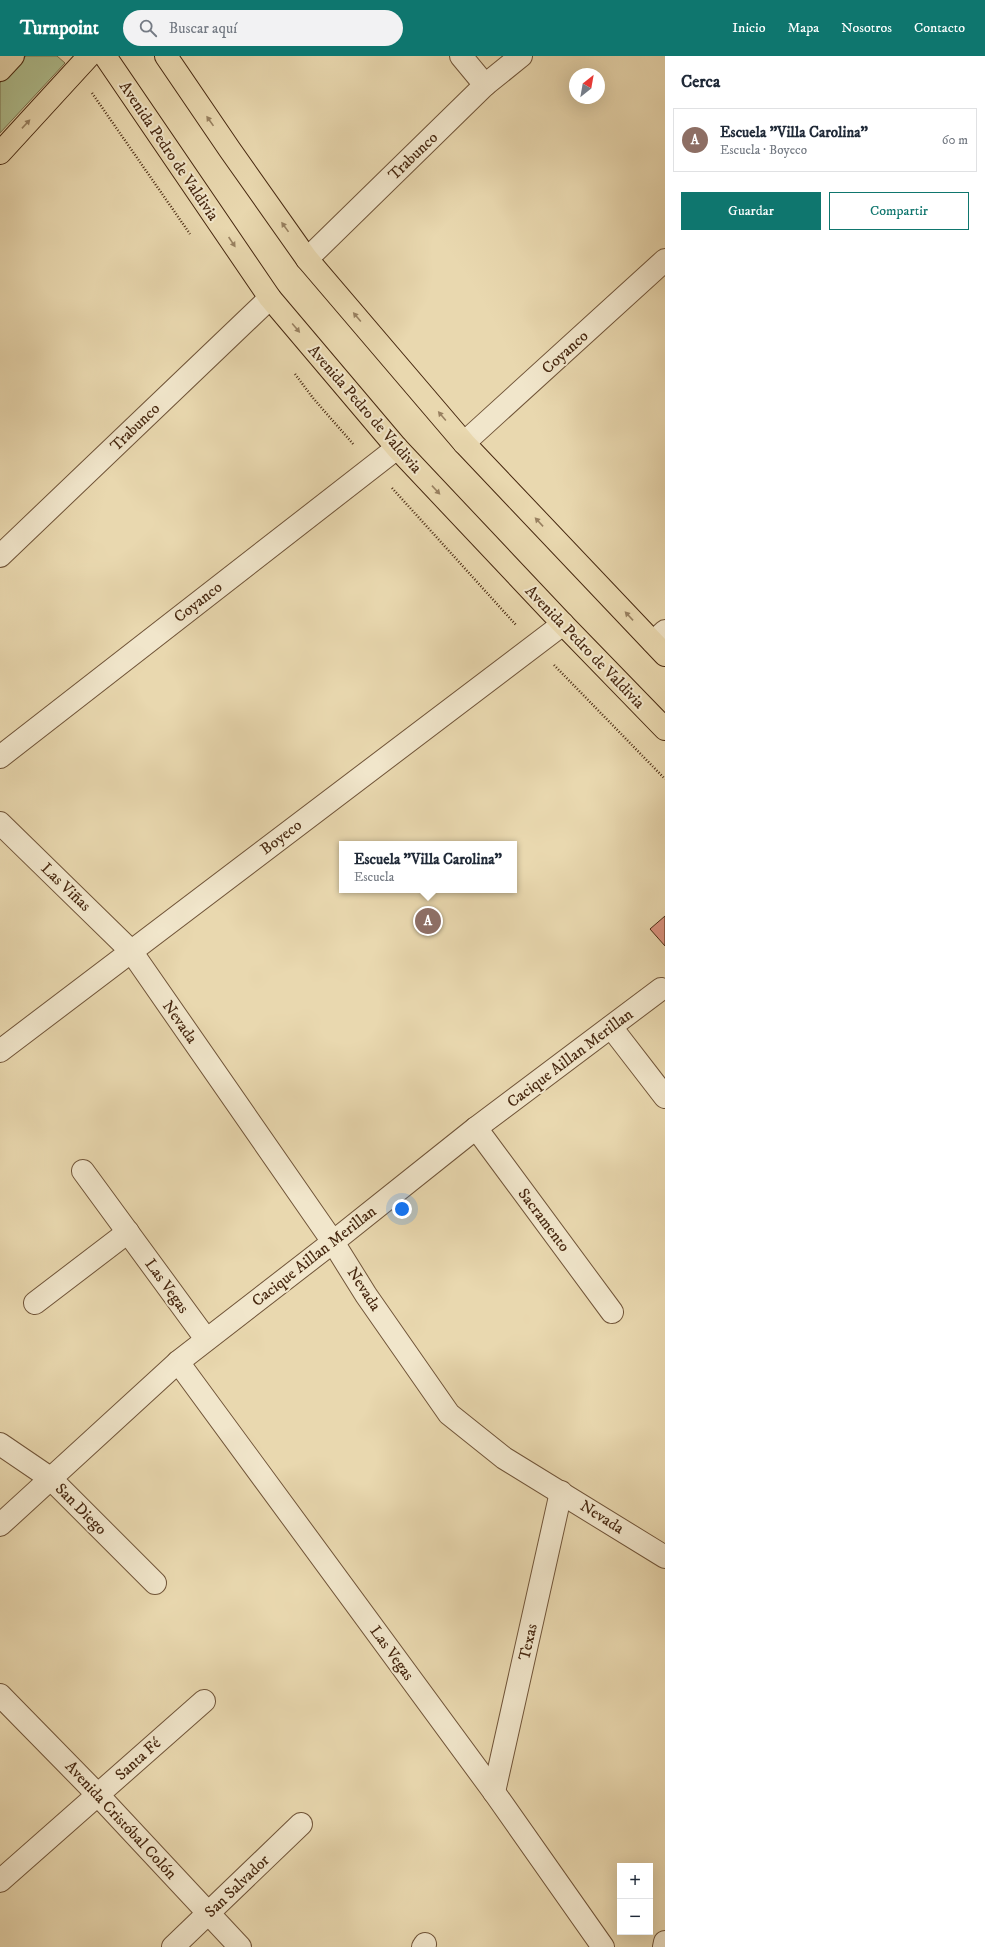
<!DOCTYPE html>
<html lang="es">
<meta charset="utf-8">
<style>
body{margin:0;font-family:"IM FELL DW Pica",serif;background:#f2f2f3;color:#1f2937}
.controls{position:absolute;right:12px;bottom:12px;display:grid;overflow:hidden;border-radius:0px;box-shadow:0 4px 16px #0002}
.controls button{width:36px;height:36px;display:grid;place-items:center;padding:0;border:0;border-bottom:1px solid #e0e1e3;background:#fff;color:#1f2937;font:20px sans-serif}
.compass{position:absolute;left:569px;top:12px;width:36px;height:36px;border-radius:50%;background:#fff;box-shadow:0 4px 16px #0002;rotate:31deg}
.you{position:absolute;left:402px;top:1153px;width:14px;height:14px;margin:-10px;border:3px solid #fff;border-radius:50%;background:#1a73e8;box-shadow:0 0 0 6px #1a73e833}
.badge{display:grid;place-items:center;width:26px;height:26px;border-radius:50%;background:#0f766e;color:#fff;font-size:13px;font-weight:700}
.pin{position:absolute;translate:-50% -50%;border:2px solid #fff;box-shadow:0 1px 4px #0006}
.popup{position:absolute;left:339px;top:785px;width:178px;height:52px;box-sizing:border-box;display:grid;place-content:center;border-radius:0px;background:#fff;filter:drop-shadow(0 1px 3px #0005);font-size:13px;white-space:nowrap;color:#747a83}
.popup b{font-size:15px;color:#1f2937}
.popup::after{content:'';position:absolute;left:50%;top:100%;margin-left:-8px;border:8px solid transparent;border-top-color:#fff}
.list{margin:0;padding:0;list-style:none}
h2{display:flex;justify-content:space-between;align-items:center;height:52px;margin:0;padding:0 16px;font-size:17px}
h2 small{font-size:13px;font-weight:400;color:#747a83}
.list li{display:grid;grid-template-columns:26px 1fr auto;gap:12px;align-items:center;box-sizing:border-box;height:64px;margin:0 8px 8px;padding:0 8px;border:1px solid #e0e1e3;border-radius:0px}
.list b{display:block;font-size:15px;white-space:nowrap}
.list p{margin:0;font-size:13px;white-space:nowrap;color:#747a83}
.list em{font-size:13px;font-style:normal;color:#747a83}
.actions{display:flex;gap:8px;padding:12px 16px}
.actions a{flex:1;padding:9px 0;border:1px solid #0f766e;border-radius:0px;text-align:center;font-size:14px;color:#0f766e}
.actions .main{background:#0f766e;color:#fff}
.icon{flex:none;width:22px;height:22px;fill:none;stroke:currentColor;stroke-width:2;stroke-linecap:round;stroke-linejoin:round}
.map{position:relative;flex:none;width:665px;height:1891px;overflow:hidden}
header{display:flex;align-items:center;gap:24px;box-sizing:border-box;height:56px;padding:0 20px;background:#0f766e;color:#fff}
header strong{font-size:19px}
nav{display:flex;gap:22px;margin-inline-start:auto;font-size:14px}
.search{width:280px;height:36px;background:#f2f2f3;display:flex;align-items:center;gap:10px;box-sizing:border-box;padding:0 14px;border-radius:22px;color:#747a83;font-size:15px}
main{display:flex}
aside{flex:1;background:#fff}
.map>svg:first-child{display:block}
</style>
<header>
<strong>Turnpoint</strong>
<div class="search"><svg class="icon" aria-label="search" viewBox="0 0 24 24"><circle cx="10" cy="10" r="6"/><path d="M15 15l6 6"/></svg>Buscar aquí</div>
<nav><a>Inicio</a><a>Mapa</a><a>Nosotros</a><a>Contacto</a></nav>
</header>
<main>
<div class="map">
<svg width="665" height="1891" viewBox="0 0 665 1891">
<rect width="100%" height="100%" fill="#e9d8af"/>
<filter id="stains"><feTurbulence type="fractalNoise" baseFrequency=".005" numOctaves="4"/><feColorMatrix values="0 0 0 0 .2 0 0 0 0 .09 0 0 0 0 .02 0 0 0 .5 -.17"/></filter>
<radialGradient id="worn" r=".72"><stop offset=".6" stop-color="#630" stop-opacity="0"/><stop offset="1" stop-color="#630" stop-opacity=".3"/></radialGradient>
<polygon fill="#b0c090" stroke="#7c7450" points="26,0 57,0 65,7 0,77 0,27"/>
<polygon fill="#de9482" stroke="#472810" points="665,860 665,890 650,873"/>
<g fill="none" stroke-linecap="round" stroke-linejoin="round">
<g stroke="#705438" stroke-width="24">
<g id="minor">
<polyline points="461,0 485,29"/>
<polyline points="307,203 485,29 521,0"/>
<polyline points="464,387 665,204"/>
<polyline points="0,500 270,242"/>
<polyline points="653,586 665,575"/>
<polyline points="0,701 397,392"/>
<polyline points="0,767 131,895 333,1186 366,1239 449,1358 504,1402 665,1501"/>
<polyline points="611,971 665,1041"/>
<polyline points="0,995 563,568"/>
<polyline points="476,1072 612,1256"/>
<polyline points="83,1115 206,1283"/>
<polyline points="35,1247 128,1176"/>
<polyline points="178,1306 494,1736 603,1891"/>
<polyline points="0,1388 50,1422 155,1527"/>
<polyline points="0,1469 178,1306 333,1186 476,1072 661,933"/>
<polyline points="0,1639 98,1739 240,1891"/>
<polyline points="494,1736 561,1436"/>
<polyline points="0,1825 204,1645"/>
<polyline points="173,1891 301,1768"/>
<polyline points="423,1891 425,1888"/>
<polyline points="664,1891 665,1886"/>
</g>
</g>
<g stroke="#472810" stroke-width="24">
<g id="primary">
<polyline points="105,0 270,242 397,392 563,568 665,673"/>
<polyline points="166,0 230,94 307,203 464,387 665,599"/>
<polyline points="0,14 13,0"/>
<polyline points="0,97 89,0"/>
</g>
</g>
<g stroke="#472810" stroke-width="2.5" stroke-dasharray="1 2" stroke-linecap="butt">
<polyline points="92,37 190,178"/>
<polyline points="295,318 313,342 354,389"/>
<polyline points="392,432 516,569"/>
<polyline points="554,609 665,723"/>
</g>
<use href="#minor" stroke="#f1e6cb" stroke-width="22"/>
<use href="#primary" stroke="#e9d8af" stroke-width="22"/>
</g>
<defs><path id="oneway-solid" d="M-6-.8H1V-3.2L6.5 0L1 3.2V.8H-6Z"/></defs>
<g fill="#988060">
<use href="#oneway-solid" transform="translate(210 65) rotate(-125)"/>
<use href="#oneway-solid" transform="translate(26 68) rotate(-47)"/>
<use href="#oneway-solid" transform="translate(285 171) rotate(-126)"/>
<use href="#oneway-solid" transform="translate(232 186) rotate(56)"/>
<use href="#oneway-solid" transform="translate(357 261) rotate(-130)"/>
<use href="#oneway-solid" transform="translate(296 272) rotate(50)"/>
<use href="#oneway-solid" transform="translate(442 360) rotate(-130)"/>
<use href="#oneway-solid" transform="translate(436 434) rotate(47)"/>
<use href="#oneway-solid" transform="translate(539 466) rotate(-133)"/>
<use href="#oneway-solid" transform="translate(629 560) rotate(-133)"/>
</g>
<g text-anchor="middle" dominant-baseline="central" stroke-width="4" stroke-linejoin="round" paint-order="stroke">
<g font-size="16" fill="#472810" stroke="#f1e6cb">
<text transform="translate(169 95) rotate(56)">Avenida Pedro de Valdivia</text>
<text transform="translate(413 100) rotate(-44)">Trabunco</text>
<text transform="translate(565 296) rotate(-42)">Coyanco</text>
<text transform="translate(365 353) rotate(49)">Avenida Pedro de Valdivia</text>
<text transform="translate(135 371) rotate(-44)">Trabunco</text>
<text transform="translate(198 546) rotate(-38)">Coyanco</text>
<text transform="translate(585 591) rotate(46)">Avenida Pedro de Valdivia</text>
<text transform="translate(281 781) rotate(-37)">Boyeco</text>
<text transform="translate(66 831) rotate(44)">Las Viñas</text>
<text transform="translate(180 966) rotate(55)">Nevada</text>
<text transform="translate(570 1002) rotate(-37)">Cacique Aillan Merillan</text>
<text transform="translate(544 1164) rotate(53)">Sacramento</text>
<text transform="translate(314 1200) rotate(-38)">Cacique Aillan Merillan</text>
<text transform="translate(167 1230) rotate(54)">Las Vegas</text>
<text transform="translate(364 1233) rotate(57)">Nevada</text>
<text transform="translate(81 1453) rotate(45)">San Diego</text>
<text transform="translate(602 1461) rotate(32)">Nevada</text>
<text transform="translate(528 1586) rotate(-77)">Texas</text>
<text transform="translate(392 1597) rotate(54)">Las Vegas</text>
<text transform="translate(138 1703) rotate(-42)">Santa Fé</text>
<text transform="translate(121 1764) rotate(47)">Avenida Cristóbal Colón</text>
<text transform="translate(237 1830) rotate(-44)">San Salvador</text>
</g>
</g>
<rect width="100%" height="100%" filter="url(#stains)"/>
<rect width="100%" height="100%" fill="url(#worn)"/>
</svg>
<div class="controls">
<button>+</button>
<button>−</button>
</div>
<svg class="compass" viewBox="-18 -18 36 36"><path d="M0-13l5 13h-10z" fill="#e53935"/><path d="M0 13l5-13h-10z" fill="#747a83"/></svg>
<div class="you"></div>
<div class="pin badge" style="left:428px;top:865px;background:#8d6e63">A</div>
<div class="popup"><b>Escuela &quot;Villa Carolina&quot;</b>Escuela</div>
</div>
<aside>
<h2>Cerca<small></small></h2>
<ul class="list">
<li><span class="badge" style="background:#8d6e63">A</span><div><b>Escuela &quot;Villa Carolina&quot;</b><p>Escuela · Boyeco</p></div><em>60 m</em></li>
</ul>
<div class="actions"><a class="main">Guardar</a><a>Compartir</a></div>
</aside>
</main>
